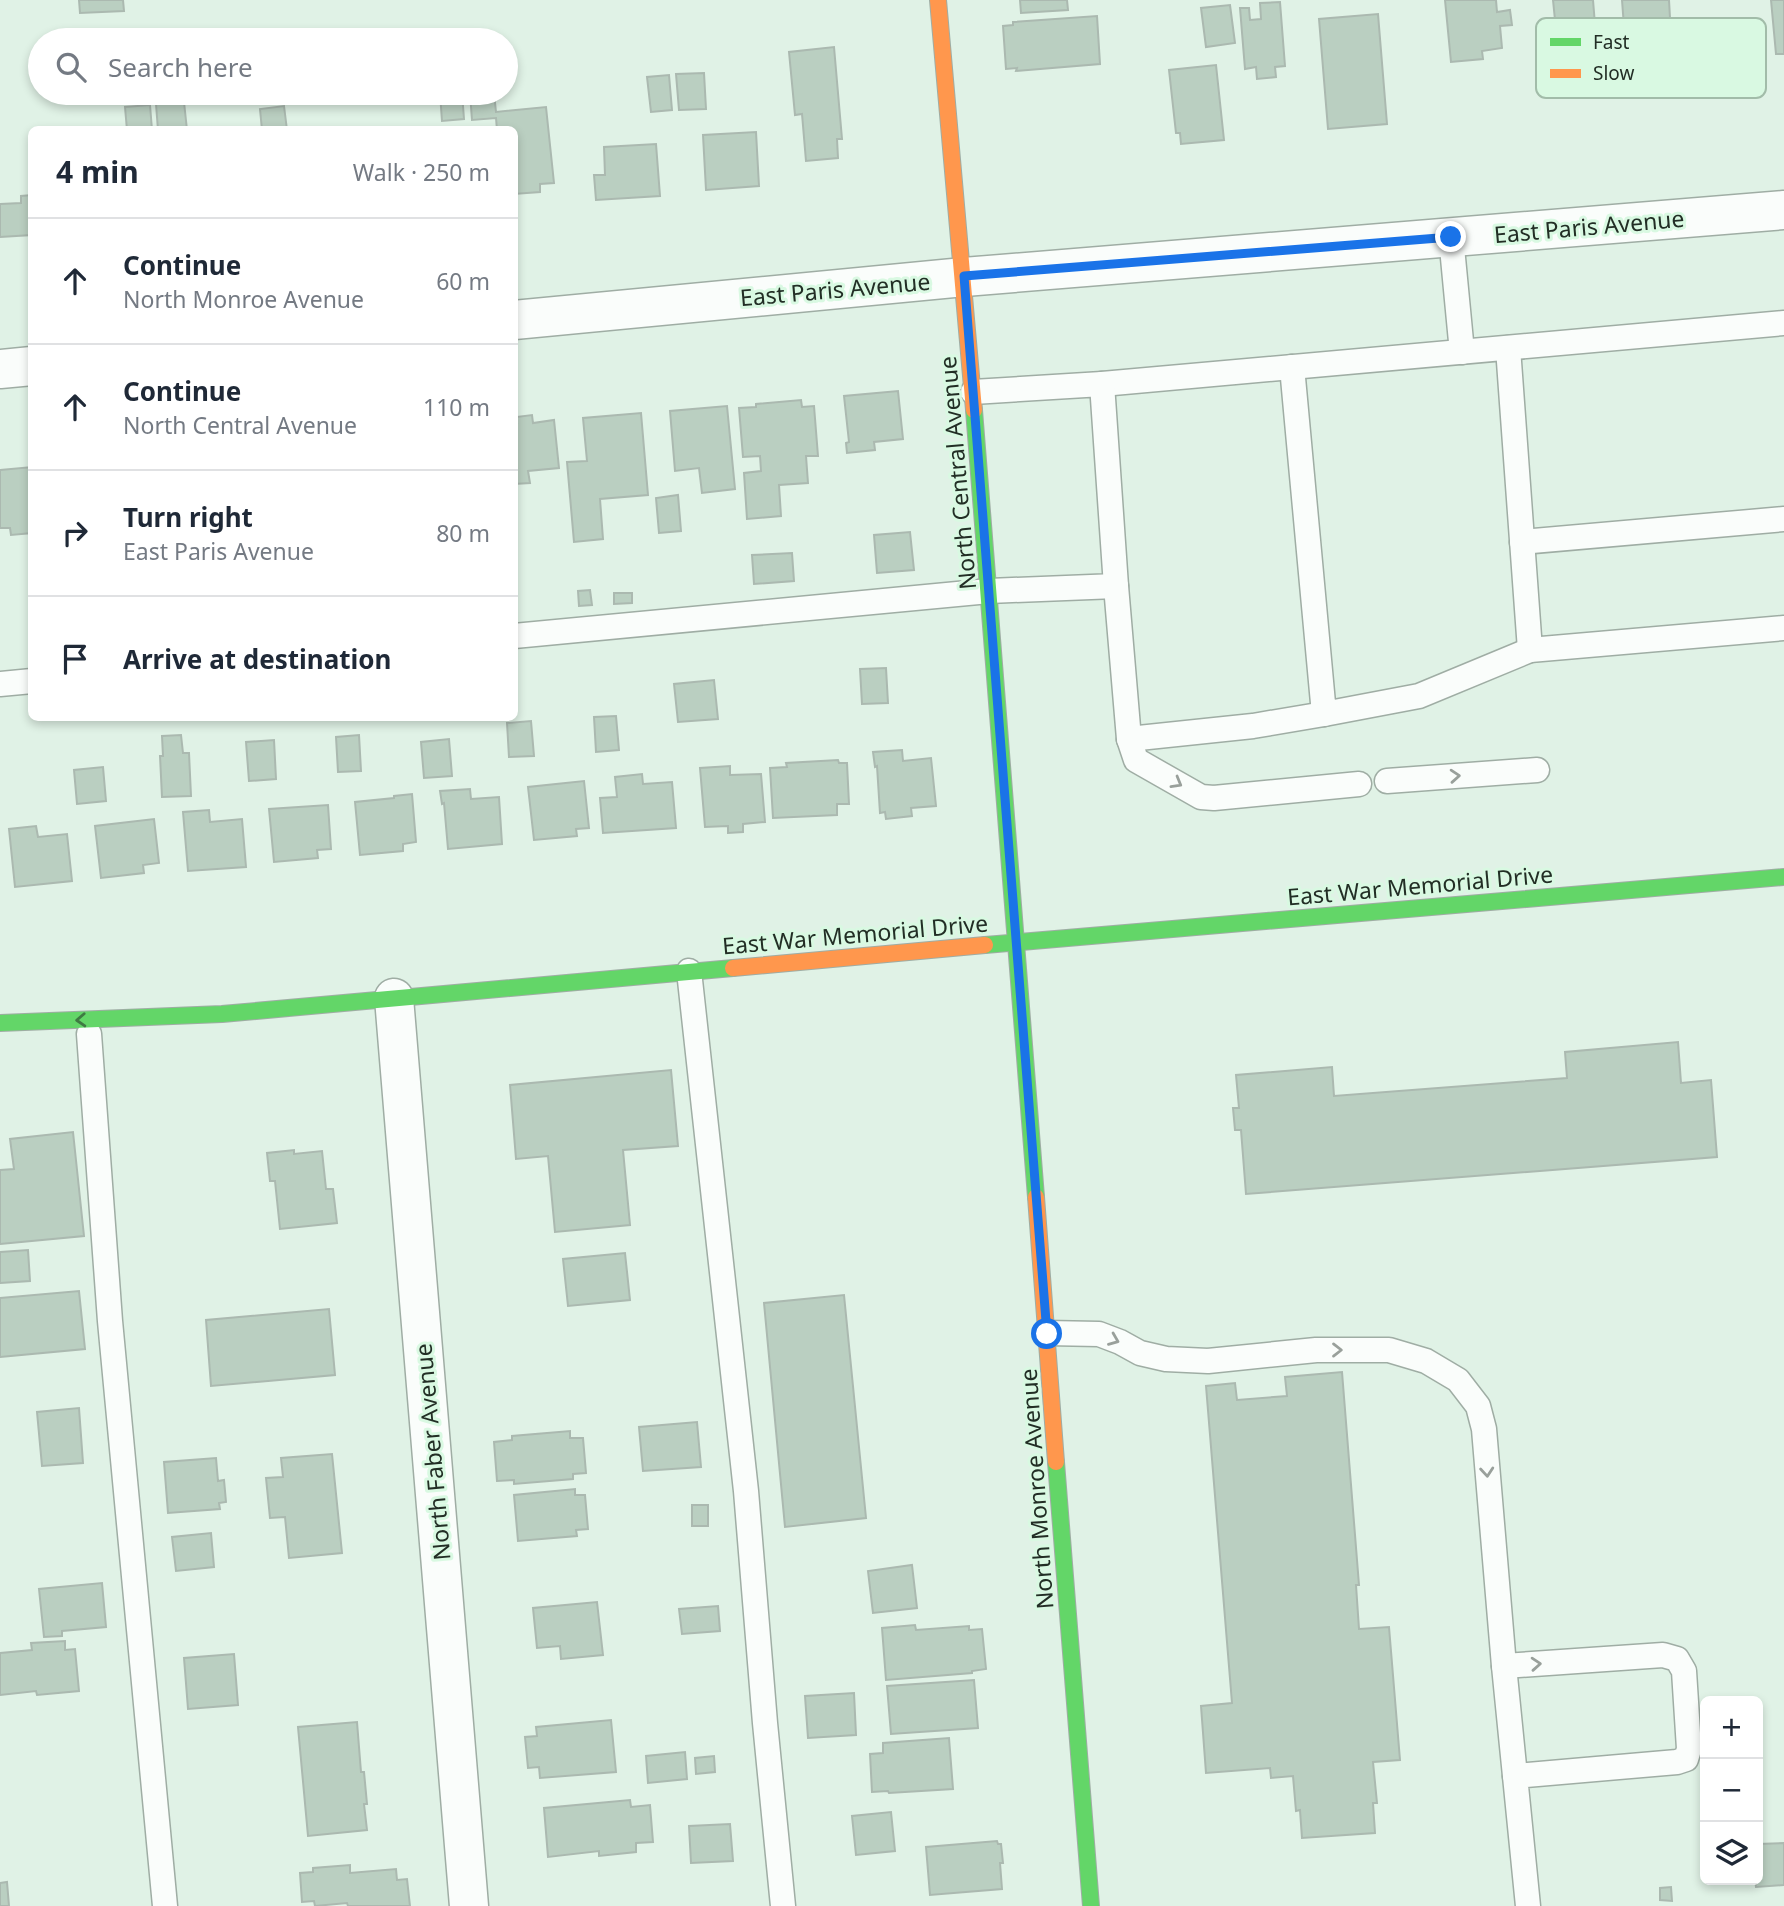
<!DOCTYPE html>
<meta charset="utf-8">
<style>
body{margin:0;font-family:"Noto Sans",sans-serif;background:#f6f6f7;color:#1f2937}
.controls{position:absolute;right:21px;bottom:21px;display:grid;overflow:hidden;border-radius:10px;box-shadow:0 4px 10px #0003}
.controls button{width:63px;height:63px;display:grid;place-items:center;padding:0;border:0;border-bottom:2px solid #e0e1e3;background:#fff;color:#1f2937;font:35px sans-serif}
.stop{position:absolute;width:21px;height:21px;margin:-16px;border:5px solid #1a73e8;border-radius:50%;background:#fff}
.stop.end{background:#1a73e8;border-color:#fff;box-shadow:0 2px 7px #0008}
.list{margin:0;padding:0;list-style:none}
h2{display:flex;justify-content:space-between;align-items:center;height:91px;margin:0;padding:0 28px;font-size:30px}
h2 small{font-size:23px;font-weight:400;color:#747a83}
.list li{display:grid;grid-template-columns:46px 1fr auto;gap:21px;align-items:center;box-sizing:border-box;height:126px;padding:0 28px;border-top:2px solid #e0e1e3}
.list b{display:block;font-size:26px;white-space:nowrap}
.list p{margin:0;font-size:23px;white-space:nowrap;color:#747a83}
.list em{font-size:23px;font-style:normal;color:#747a83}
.icon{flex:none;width:38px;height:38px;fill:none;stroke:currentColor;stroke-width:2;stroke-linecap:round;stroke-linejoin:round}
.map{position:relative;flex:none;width:1784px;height:1906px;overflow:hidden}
.search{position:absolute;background:#fff;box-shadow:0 4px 10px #0003;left:28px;top:28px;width:490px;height:77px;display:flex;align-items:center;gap:18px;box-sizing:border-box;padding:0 24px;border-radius:38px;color:#747a83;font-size:26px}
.panel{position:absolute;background:#fff;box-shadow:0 4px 10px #0003;left:28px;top:126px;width:490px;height:595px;border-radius:10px}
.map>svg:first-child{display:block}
</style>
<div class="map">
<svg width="1784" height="1906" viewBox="0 0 1784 1906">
<rect width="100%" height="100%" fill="#e0f2e6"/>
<g fill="#bacfc1" stroke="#abb9b0" stroke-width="2">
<polygon points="79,0 123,0 124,11 80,13"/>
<polygon points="1020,0 1067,0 1068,10 1021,13"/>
<polygon points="1445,0 1496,0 1497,12 1510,10 1512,25 1500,26 1502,48 1482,51 1483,59 1451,62"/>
<polygon points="1553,0 1593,0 1596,37 1557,40"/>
<polygon points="1622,0 1669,0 1673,71 1648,73 1648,65 1627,67"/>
<polygon points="1771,0 1784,0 1784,54 1776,54"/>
<polygon points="1280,2 1285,66 1275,67 1276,77 1257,79 1256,67 1245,69 1240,8 1249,8 1250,20 1261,19 1260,3"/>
<polygon points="1230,5 1235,43 1206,47 1201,8"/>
<polygon points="1378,14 1387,124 1328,129 1319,19"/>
<polygon points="1097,16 1100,64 1016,71 1017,68 1006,69 1003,26 1013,25 1013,22"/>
<polygon points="834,47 842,139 837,139 838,158 806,161 802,114 795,115 789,52"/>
<polygon points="1216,65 1224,140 1181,144 1180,133 1176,133 1169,70"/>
<polygon points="704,73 706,109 679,110 676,74"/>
<polygon points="669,75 672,110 651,112 647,77"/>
<polygon points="440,93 462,93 464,119 442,121"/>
<polygon points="470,93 494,93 496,112 546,107 554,183 540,184 540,192 514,194 514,130 497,130 496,118 472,120"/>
<polygon points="184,102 187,130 158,130 156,104"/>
<polygon points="150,105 152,130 127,130 125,107"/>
<polygon points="284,106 287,130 262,130 260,109"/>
<polygon points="756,132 759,186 706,190 703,135"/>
<polygon points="656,144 660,196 596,200 594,175 605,175 604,147"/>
<polygon points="32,195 32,235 0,237 0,204 21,203 21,196"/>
<polygon points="898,391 903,439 874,442 875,450 847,453 846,443 849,442 844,396"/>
<polygon points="801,400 802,407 814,406 818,456 806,456 808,483 779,485 781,516 747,519 744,473 761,471 760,456 743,457 739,408 756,407 756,404"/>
<polygon points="727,406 735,489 702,493 699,468 675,471 670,411"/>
<polygon points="641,413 648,495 600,499 603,539 574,542 567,462 587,461 583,418"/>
<polygon points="532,415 533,423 554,420 559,468 528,471 530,483 514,484 514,423 517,423 516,417"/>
<polygon points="32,467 32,533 11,535 10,528 0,528 0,470"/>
<polygon points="678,495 681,531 659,533 656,498"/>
<polygon points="910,532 914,570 877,573 874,535"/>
<polygon points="792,553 794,581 754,584 752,555"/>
<polygon points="590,590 592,605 579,606 578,591"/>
<polygon points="614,593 632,593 632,603 614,604"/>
<polygon points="886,668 888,703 862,704 860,669"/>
<polygon points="714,680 718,719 678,722 674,684"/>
<polygon points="616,716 619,750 596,752 594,717"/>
<polygon points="531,721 534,756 509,757 507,723"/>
<polygon points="181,735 183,753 189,753 191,796 162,797 160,756 163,756 162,736"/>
<polygon points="359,735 361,771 338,772 336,737"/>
<polygon points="449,739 452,776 424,778 421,742"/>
<polygon points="274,740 276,779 249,781 246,742"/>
<polygon points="902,750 903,761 931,758 936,806 911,808 912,816 886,819 885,812 880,813 877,766 875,767 873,752"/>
<polygon points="838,760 839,763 847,763 849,804 837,804 837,815 773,818 770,768 787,767 786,763"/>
<polygon points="730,766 730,775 761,774 765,822 743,824 743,832 728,833 728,826 705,827 700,768"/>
<polygon points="103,767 106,801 77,804 74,770"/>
<polygon points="642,774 643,784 672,782 676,828 603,833 600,798 617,797 615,777"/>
<polygon points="584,781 589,828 576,829 577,836 534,840 528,787"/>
<polygon points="470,789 471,799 499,797 502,844 448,849 444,803 442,804 440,791"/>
<polygon points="412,794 416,842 403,844 403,851 360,855 355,802 394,798 394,796"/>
<polygon points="328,805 331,849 317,850 318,858 274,862 269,809"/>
<polygon points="209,810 210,822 242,819 246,867 188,871 183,812"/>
<polygon points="154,819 159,863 143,865 144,873 101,878 95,826"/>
<polygon points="36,826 38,837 67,834 72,881 15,887 9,829"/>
<polygon points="1678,1042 1681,1083 1711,1080 1717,1157 1246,1194 1241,1130 1235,1130 1233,1108 1239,1108 1236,1075 1332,1067 1334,1096 1567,1078 1565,1052"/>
<polygon points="671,1070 678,1146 623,1150 630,1225 555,1232 548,1156 516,1159 510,1085"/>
<polygon points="73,1132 84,1236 0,1244 0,1170 14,1169 10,1139"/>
<polygon points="294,1150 294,1154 322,1151 326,1189 333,1189 337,1223 280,1229 275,1181 270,1181 267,1153"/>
<polygon points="28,1250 30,1281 0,1283 0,1252"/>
<polygon points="625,1253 630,1300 568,1306 563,1259"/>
<polygon points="79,1291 85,1349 0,1357 0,1298"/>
<polygon points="844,1295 866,1518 785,1527 764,1303"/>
<polygon points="329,1309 335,1375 211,1386 206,1320"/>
<polygon points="1342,1372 1359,1585 1356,1585 1359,1629 1389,1627 1400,1760 1373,1762 1377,1803 1373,1803 1375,1833 1302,1838 1300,1810 1296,1811 1293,1776 1271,1778 1270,1768 1206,1773 1201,1706 1232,1703 1206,1386 1235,1383 1237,1400 1287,1396 1285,1377"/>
<polygon points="79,1408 83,1463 42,1466 37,1412"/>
<polygon points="697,1422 701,1467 643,1471 639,1427"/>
<polygon points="570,1431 570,1438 583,1438 586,1473 573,1474 573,1479 514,1484 514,1480 497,1481 494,1442 512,1440 512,1436"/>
<polygon points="332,1454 342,1553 289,1558 285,1517 270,1518 266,1478 283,1477 281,1458"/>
<polygon points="216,1458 218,1481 224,1480 226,1502 219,1503 220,1509 168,1513 164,1462"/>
<polygon points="575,1489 575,1495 585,1495 588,1529 576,1530 577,1536 518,1541 514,1495"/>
<rect x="692" y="1505" width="16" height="21"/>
<polygon points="211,1533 214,1567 176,1571 172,1537"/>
<polygon points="912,1565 917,1608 873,1613 868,1571"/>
<polygon points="102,1583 106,1627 62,1631 62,1636 44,1637 39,1589"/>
<polygon points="597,1602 603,1655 561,1659 560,1646 537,1648 533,1608"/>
<polygon points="718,1606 720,1631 682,1634 679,1609"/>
<polygon points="915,1625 916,1630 969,1626 969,1630 982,1629 986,1669 972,1671 972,1673 886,1680 882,1628"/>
<polygon points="65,1641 65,1650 75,1649 79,1691 37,1695 36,1691 0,1695 0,1653 32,1650 31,1643"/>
<polygon points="234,1654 238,1705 188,1709 184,1658"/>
<polygon points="974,1680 978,1728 891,1734 887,1686"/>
<polygon points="854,1693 856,1735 808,1738 805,1696"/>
<polygon points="611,1720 616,1772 540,1778 539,1767 528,1768 525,1737 537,1736 536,1727"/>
<polygon points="357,1722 361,1772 364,1772 367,1804 364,1804 367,1830 308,1836 298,1727"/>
<polygon points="949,1738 953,1789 889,1793 888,1791 872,1792 870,1754 883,1753 883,1743"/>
<polygon points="685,1752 687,1779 648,1783 646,1756"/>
<polygon points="714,1756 715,1772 696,1774 695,1758"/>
<polygon points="630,1800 631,1807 650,1805 653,1842 636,1843 636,1852 599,1856 599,1851 548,1857 544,1808"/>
<polygon points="891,1812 895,1851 856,1855 852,1816"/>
<polygon points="730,1824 733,1861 691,1863 689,1826"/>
<polygon points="997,1841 998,1844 1001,1844 1003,1863 1000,1863 1002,1889 930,1895 926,1847"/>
<polygon points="1784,1843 1784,1885 1756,1887 1755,1880 1758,1880 1758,1844"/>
<polygon points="350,1865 350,1873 396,1869 397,1880 407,1879 410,1906 348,1906 347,1903 315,1906 314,1901 302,1902 300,1873 313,1872 313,1868"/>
<polygon points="7,1882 9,1906 0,1906 0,1883"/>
<polygon points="1671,1887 1672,1901 1660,1900 1660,1888"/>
</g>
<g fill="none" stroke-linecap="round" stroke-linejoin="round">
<g stroke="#9fada4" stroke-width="27">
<g id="lane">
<polyline points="1451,237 1462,352"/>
<polyline points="1508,348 1530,650 1784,628"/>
<polyline points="1292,367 1324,714 1419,696 1530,650"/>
<polyline points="1102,384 1784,323"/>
<polyline points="1522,542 1784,519"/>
<polyline points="1116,586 1129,739 1136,760 1201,797 1214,798 1359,784"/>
<polyline points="514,636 989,591 1116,586 1102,384 973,392"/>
<polyline points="0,684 32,681"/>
<polyline points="1129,739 1253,726 1324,714"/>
<polyline points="1387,781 1537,770"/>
<polyline points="689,971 746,1491 765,1723 783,1906"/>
<polyline points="89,1034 110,1321 165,1906"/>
<polyline points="1047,1333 1099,1334 1120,1342 1140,1353 1166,1359 1208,1361 1316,1350 1389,1350 1426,1361 1458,1380 1478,1406 1484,1429 1504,1666 1663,1655 1677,1659 1684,1671 1689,1749 1686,1759 1677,1762 1515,1776 1528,1906"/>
<polyline points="1504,1666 1515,1776"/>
</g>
</g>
<g stroke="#9fada4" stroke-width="41">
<g id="street">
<polyline points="514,320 964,277 1784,210"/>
<polyline points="0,369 32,366"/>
<polyline points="394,998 469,1906"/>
</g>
</g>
<g stroke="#9fada4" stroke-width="18">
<g id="fast">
<polyline points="974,410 1036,1197"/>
<polyline points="985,945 1784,877"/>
<polyline points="0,1023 222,1014 733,968"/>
<polyline points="1056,1462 1091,1906"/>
</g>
</g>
<g stroke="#9fada4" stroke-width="18">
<g id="slow">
<polyline points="938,0 974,410"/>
<polyline points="733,968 985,945"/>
<polyline points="1036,1197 1056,1462"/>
</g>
</g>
<use href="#lane" stroke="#fafdfb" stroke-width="24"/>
<use href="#street" stroke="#fafdfb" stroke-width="38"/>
<use href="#fast" stroke="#63d668" stroke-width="16"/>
<use href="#slow" stroke="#ff974d" stroke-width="16"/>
</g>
<defs><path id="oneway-chevron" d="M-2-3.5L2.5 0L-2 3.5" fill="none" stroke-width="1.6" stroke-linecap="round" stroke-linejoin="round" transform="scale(1.75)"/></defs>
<g stroke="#99a09b">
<use href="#oneway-chevron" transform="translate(1455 776) rotate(-4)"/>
<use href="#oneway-chevron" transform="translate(1177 783) rotate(30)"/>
<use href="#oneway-chevron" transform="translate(1114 1340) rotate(22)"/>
<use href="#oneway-chevron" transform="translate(1337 1350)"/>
<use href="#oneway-chevron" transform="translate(1487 1472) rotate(85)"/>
<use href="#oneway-chevron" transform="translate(1536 1664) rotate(-4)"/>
</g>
<use stroke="#3f7a43" href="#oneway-chevron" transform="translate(81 1020) rotate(177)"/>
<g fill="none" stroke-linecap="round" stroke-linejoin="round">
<polyline stroke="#1a73e8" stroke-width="9" points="1047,1334 964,276 1451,237"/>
</g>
<g text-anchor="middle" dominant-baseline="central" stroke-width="6" stroke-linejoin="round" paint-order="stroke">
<g font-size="23" fill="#222e25" stroke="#d9f9e2">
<text transform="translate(1589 226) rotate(-5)">East Paris Avenue</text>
<text transform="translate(835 289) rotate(-5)">East Paris Avenue</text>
<text transform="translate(957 473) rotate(-95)">North Central Avenue</text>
<text transform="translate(1420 885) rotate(-5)">East War Memorial Drive</text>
<text transform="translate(855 934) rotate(-5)">East War Memorial Drive</text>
<text transform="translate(432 1452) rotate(-95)">North Faber Avenue</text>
<text transform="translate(1036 1489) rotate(-94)">North Monroe Avenue</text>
</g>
</g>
<rect x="1536" y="18" width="230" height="80" rx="10" fill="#d9f9e2" stroke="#a2bca9" stroke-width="2"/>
<rect x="1550" y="38" width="31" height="8" fill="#63d668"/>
<rect x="1550" y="69" width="31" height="9" fill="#ff974d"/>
<g font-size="19" fill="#222e25">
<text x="1593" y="49">Fast</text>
<text x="1593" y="80">Slow</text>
</g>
</svg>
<div class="controls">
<button>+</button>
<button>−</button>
<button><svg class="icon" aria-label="layers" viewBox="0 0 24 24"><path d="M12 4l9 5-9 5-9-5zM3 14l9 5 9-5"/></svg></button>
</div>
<div class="stop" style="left:1047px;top:1334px"></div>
<div class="stop end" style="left:1451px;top:237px"></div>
<div class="search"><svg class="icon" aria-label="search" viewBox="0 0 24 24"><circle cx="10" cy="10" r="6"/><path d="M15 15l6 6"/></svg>Search here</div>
<section class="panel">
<h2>4 min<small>Walk · 250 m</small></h2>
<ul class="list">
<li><svg class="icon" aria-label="ahead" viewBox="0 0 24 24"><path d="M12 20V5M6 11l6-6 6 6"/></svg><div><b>Continue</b><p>North Monroe Avenue</p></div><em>60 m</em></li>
<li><svg class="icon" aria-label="ahead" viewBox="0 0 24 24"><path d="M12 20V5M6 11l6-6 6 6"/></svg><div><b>Continue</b><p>North Central Avenue</p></div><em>110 m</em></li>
<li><svg class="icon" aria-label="right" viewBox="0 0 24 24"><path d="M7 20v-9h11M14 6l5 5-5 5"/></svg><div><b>Turn right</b><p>East Paris Avenue</p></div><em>80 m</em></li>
<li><svg class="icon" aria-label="arrive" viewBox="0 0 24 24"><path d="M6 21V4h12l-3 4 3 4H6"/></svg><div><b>Arrive at destination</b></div></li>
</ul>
</section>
</div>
